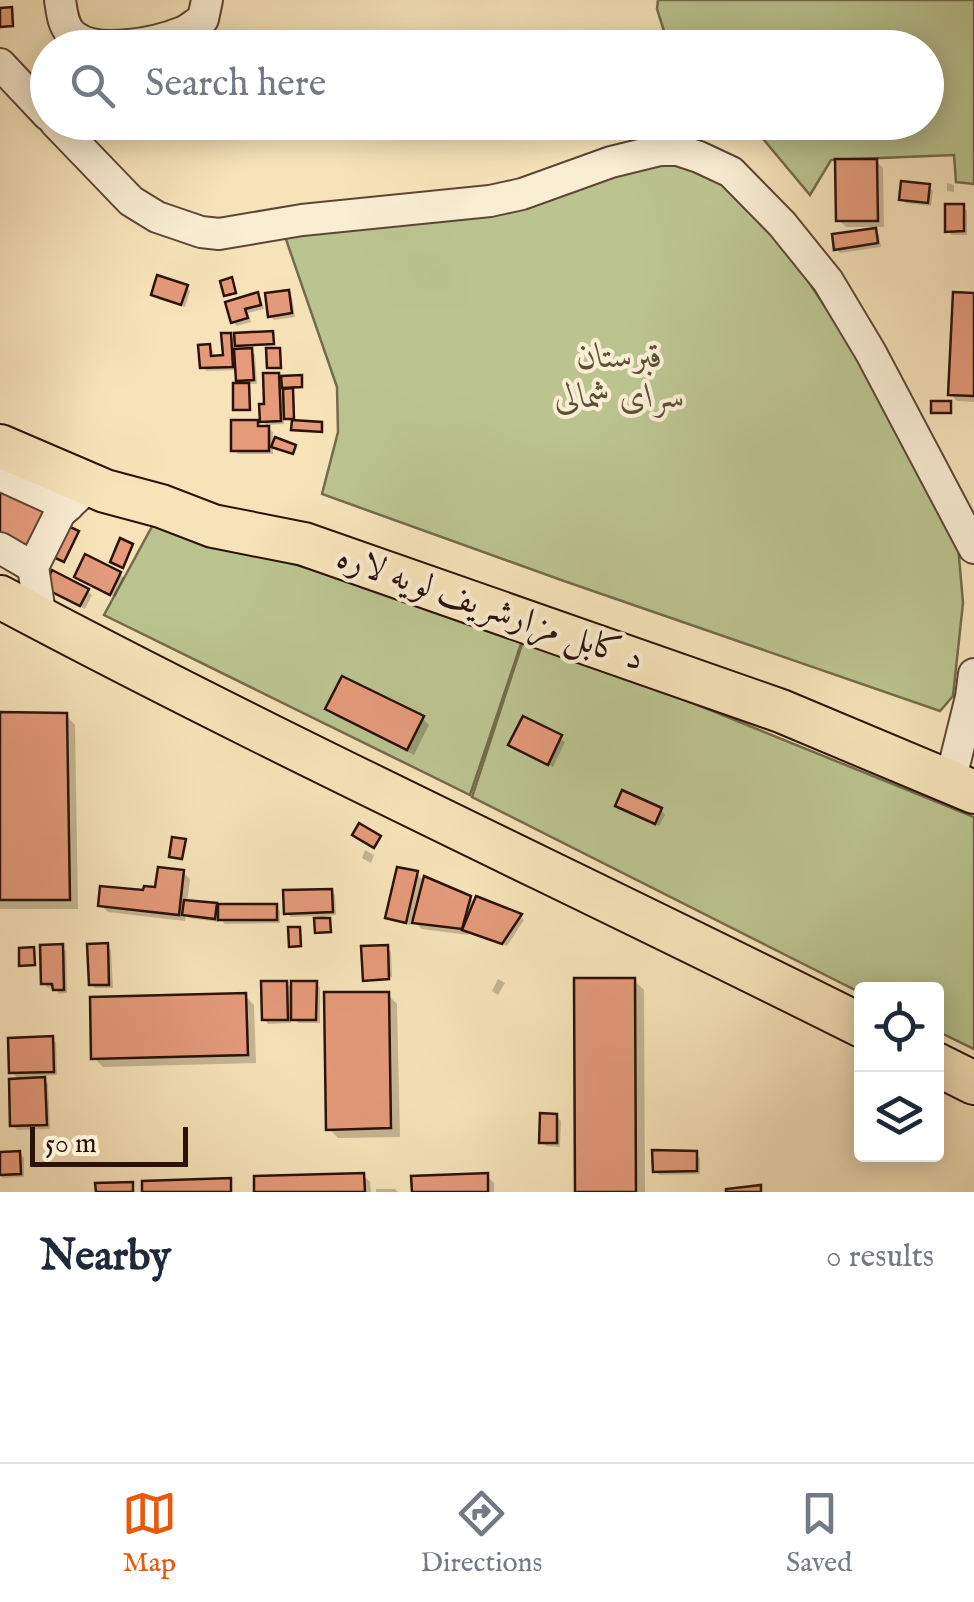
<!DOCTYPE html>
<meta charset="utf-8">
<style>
body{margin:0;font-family:"IM FELL English",Amiri,serif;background:#f2f2f3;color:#1f2937}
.controls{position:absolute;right:30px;bottom:30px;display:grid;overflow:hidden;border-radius:10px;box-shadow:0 5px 25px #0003}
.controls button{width:90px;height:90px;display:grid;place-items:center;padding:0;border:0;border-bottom:2px solid #e0e1e3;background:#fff;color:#1f2937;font:50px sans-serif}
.scale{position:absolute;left:30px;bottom:25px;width:158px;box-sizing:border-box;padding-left:10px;border:5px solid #2b1208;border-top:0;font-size:28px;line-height:35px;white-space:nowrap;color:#2b1208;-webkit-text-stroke:8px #f9edd2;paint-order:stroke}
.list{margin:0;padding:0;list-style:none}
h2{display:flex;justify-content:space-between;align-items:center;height:130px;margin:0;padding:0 40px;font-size:42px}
h2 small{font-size:32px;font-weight:400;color:#747a83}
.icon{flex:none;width:55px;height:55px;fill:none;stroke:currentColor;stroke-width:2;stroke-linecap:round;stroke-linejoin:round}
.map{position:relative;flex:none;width:974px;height:1192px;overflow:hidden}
.search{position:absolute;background:#fff;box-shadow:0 5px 25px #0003;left:30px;right:30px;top:30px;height:110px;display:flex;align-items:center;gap:25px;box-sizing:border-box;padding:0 35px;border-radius:55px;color:#747a83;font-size:38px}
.sheet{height:270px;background:#fff}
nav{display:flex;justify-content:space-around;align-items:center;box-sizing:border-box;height:140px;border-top:2px solid #e0e1e3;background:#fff;font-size:28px;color:#747a83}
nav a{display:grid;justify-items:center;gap:5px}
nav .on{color:#ea580c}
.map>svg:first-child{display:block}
</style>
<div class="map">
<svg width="974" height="1192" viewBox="0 0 974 1192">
<rect width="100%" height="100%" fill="#f6e3ba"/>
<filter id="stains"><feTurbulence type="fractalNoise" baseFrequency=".002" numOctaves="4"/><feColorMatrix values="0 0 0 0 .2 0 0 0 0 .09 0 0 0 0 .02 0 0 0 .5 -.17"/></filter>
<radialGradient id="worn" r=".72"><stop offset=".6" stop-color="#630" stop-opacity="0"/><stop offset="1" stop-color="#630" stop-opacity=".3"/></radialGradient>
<g fill="#bbc491" stroke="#736b4c" stroke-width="2.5">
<polygon points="658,0 974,0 974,184 956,182 954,155 831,160 810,195 764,140 760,123 926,122 926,48 669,47 657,9"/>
<polygon points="615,156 737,173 854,351 957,534 963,603 953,696 940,711 564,581 322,494 338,432 337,387 280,222 517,190"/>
<polygon points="155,521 524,635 470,795 104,615"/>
<polygon points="525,635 974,817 974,1049 937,1031 936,989 862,989 861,993 472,797"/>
</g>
<g fill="#0003">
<polygon points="876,161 883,168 884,227 846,227 839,220"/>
<polygon points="947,183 954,185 954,192 947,191"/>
<polygon points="929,187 933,191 931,206 906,203 902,199"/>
<polygon points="963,206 967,211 967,235 952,235 947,231"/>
<polygon points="875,230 879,235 881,247 840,253 836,248"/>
<polygon points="186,287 190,291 185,307 158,299 154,295"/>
<polygon points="288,293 292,297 295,317 274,320 270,316"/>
<polygon points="257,295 261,299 264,309 248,313 251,322 237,326 233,322"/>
<polygon points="974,296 974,402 957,401 950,394"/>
<polygon points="230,335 237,342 273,335 274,344 239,346 235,342 235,352 251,350 255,355 257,384 249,384 250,410 236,409 244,386 239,380 238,370 207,371 202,367 209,347 213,351 214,358 225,358"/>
<polygon points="278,375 281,378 301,378 302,388 293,388 295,419 288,420 284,415 284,424 266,425 262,421"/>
<polygon points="257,423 262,428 268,428 273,432 273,439 295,447 295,452 273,445 273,454 238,454 234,450"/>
<polygon points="120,574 124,578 115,597 77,577"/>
<polygon points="51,591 87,591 92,595 85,609"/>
<polygon points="328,709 422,718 429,725 414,755 335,716"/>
<polygon points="0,714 66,715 75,725 78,909 0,909"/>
<polygon points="524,719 565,742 553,767 515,749"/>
<polygon points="618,805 661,810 665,815 659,826 622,809"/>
<polygon points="365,850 374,855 371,863 362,858"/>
<polygon points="183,872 190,879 187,903 216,907 221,912 276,907 280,911 280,923 225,924 219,918 219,922 189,918 186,915 185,921 108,912 101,906 158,890"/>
<polygon points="417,874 425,882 470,898 475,904 520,916 524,920 507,946 469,933 468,935 422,929 411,919 410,925 392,921 388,917"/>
<polygon points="331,891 335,895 336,915 325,916 331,922 331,933 317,932 317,916 291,917 287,913"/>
<polygon points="107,946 111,950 113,988 95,988 91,984"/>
<polygon points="62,947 66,951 67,993 59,994 55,987 48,988 44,983"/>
<polygon points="386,947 391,952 392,977 366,978"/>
<polygon points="498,979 505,983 498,995 492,991"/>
<polygon points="634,980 644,990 645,1192 577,1192"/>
<polygon points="286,983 294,991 316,983 320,988 320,1023 298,1023 291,1016 291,1023 268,1024 264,1019"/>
<polygon points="388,995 397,1004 400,1137 338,1138 329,1129"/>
<polygon points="245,996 254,1005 256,1063 103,1067 94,1058"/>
<polygon points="52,1039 56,1043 57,1075 40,1076 48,1084 50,1129 17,1130 13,1125 20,1081 12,1072"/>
<polygon points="556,1116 561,1121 560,1147 546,1146 542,1142"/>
<polygon points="0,1154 20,1154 24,1158 24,1177 3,1178 0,1175"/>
<polygon points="696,1154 700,1158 700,1174 660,1175 655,1171"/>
<polygon points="363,1175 370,1182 371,1192 257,1192"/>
<polygon points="487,1176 494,1183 494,1192 414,1192"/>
<polygon points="376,1189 395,1189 398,1192 376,1192"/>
</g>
<g fill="#e49a7b" stroke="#2b1208" stroke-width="2.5">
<polygon points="12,7 13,26 0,27 0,8"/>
<polygon points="835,159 877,159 878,221 836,221"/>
<polygon points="901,181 930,184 928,203 899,200"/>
<polygon points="945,204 964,204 964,231 945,232"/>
<polygon points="876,228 878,243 834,250 832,234"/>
<polygon points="157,275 188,285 181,305 151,295"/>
<polygon points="232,277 236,293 224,296 220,281"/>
<polygon points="289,290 292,313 268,317 265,293"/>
<polygon points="258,292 261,305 245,309 248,318 231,323 225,302"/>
<polygon points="953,292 974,293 974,396 948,395"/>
<polygon points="273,331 274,344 235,346 234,333"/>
<polygon points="221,333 231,333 233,367 200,368 198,345 210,344 211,356 223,355"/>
<polygon points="252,348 254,380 236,381 234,349"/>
<polygon points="266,348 280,348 281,368 267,368"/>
<polygon points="263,373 279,373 281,421 260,422 259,404 264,404"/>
<polygon points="302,375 302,387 282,388 281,376"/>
<polygon points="233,383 249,383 250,410 233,410"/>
<polygon points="293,388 294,419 284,419 283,389"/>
<rect x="931" y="401" width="20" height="12"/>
<polygon points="231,420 258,420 258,426 269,426 269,451 231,451"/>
<polygon points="292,420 322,422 322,432 291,430"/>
<polygon points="275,437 296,445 293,454 271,447"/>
<polygon points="0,481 55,506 49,517 79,531 64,562 34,548 0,542"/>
<polygon points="120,538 133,544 123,568 110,562"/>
<polygon points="85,554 121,572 110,595 74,577"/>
<polygon points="52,570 89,589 80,606 44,588"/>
<polygon points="342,676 424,716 407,750 325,709"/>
<polygon points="0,712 67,713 70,900 0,900"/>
<polygon points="523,716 562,735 548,765 508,745"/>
<polygon points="622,790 662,808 655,824 615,806"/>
<polygon points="359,823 381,836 374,848 352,835"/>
<polygon points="172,837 186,839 182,859 169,857"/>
<polygon points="158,867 184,870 179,915 98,906 100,886 143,890 144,886 155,887"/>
<polygon points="397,867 418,871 406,923 385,918"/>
<polygon points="424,876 471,896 462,929 412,923"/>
<polygon points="332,889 333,912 284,914 283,890"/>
<polygon points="476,896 522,914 502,944 462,930"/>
<polygon points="184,900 217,903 215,919 182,915"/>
<rect x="218" y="904" width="59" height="16"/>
<polygon points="314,918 330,918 331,932 315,933"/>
<polygon points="288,927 300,927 301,946 289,947"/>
<polygon points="108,943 109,985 89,985 87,944"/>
<polygon points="63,944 64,990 53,990 52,984 41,984 40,945"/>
<polygon points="388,945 389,979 363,981 361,946"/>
<polygon points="34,947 35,965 19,966 19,948"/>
<polygon points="574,978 635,978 636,1192 575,1192"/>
<polygon points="261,981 287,981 288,1020 262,1020"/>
<polygon points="291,981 317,981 316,1020 291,1020"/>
<polygon points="324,992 389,992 391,1128 326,1130"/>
<polygon points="246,993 248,1055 91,1059 90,997"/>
<polygon points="53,1036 54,1072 9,1073 8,1038"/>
<polygon points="45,1077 47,1125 10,1126 9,1079"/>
<polygon points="540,1113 557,1114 557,1143 539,1143"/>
<polygon points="652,1150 697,1151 697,1171 653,1172"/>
<polygon points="20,1151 21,1174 0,1175 0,1152"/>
<polygon points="364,1173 365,1192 254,1192 254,1176"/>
<polygon points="488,1173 488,1192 412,1192 411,1176"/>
<polygon points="231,1178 231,1192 142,1192 142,1181"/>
<polygon points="133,1182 133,1192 96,1192 95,1183"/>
<polygon points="761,1185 761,1192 726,1192 726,1189"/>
</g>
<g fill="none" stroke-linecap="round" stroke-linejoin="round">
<g stroke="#5e4634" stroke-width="34">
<g id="minor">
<path d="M60,0C62,13 63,28 74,36C98,55 156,43 183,32C190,29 196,23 203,19L207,0"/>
<polyline points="0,64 48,115"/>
<polyline points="55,122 131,201 157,217 201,232 219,234 302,220 490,201 522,194 611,162 660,150 678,150 699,157 731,172 782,224 828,281 871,353 974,548"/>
<polyline points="0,475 68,506"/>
<polyline points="0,548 33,567"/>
<polyline points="41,619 33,567 60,513 90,485"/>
<polyline points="950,782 971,697 974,674"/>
</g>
</g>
<g stroke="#2b1208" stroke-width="46">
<g id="highway">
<polyline points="0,446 105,491 161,506 213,526 304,544 781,711 974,792"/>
<path d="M0,597C283,748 575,882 862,1026"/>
<polyline points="936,1064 974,1083"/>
</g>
</g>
<use href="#minor" stroke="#f9edd2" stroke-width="30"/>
<use href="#highway" stroke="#f6e3ba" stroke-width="42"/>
</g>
<g text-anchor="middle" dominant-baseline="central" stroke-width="8" stroke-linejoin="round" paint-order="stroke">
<g font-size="35" font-style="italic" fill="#5d5038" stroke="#f9edd2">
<text x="620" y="357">قبرستان<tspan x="620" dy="40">سرای شمالی</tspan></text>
</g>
<g font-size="35" fill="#2b1208" stroke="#f9edd2">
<text transform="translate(490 609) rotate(19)">د کابل مزارشریف لویه لاره</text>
</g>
</g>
<rect width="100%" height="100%" filter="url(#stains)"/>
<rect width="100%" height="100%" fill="url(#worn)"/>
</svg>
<div class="controls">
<button><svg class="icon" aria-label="locate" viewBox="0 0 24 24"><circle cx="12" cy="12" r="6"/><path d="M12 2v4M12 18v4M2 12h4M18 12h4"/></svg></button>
<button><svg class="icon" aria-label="layers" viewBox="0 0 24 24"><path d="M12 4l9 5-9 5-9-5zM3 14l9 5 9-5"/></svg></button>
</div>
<div class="scale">50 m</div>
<div class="search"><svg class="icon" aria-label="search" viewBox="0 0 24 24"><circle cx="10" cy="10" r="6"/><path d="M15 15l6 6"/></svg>Search here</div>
</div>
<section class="sheet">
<h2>Nearby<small>0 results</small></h2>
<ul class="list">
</ul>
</section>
<nav>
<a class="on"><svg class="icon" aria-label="map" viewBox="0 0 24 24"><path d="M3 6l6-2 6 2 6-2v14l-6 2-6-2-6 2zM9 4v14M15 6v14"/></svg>Map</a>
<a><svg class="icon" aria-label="directions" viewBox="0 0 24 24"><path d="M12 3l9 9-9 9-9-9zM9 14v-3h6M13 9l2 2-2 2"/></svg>Directions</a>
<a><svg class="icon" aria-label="saved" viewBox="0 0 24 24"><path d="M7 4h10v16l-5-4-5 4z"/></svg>Saved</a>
</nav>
